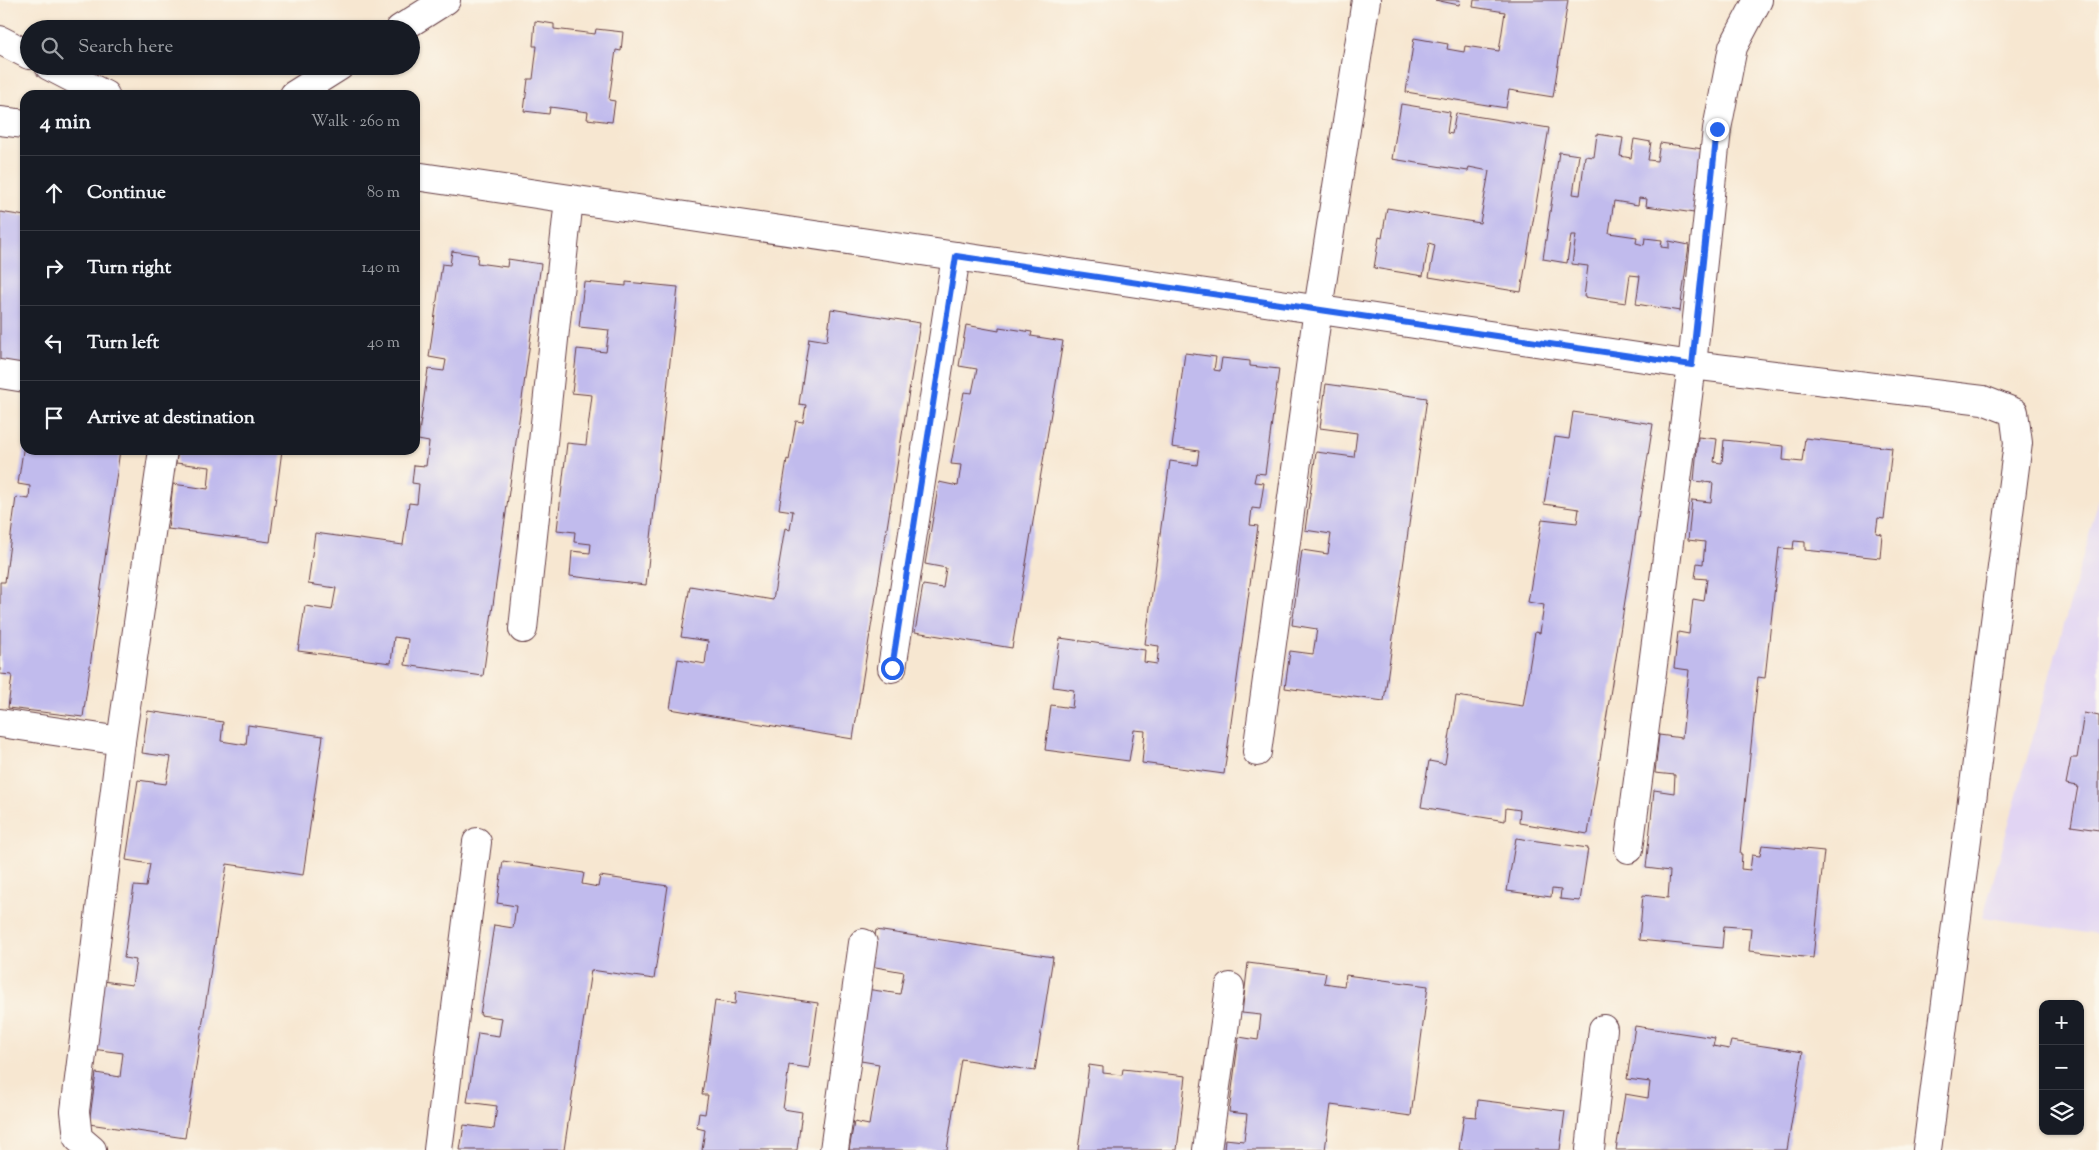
<!DOCTYPE html>
<meta charset="utf-8">
<style>
body{margin:0;font-family:"Sorts Mill Goudy",serif;background:#20242c;color:#f1f3f6}
.controls{position:absolute;right:15px;bottom:15px;display:grid;overflow:hidden;border-radius:10px;box-shadow:0 1px 4px #0004}
.controls button{width:45px;height:45px;display:grid;place-items:center;padding:0;border:0;border-bottom:1px solid #363941;background:#171b24;color:#f1f3f6;font:25px sans-serif}
.stop{position:absolute;width:15px;height:15px;margin:-11px;border:4px solid #2563eb;border-radius:50%;background:#fff}
.stop.end{background:#2563eb;border-color:#fff;box-shadow:0 1px 5px #0008}
.list{margin:0;padding:0;list-style:none}
h2{display:flex;justify-content:space-between;align-items:center;height:65px;margin:0;padding:0 20px;font-size:21px}
h2 small{font-size:16px;font-weight:400;color:#9ea1a6}
.list li{display:grid;grid-template-columns:32px 1fr auto;gap:15px;align-items:center;box-sizing:border-box;height:75px;padding:0 20px;border-top:1px solid #363941}
.list b{display:block;font-size:19px;white-space:nowrap}
.list em{font-size:16px;font-style:normal;color:#9ea1a6}
.icon{flex:none;width:28px;height:28px;fill:none;stroke:currentColor;stroke-width:2;stroke-linecap:round;stroke-linejoin:round}
.map{position:relative;flex:none;width:2099px;height:1150px;overflow:hidden}
.search{position:absolute;background:#171b24;box-shadow:0 1px 4px #0004;left:20px;top:20px;width:400px;height:55px;display:flex;align-items:center;gap:12px;box-sizing:border-box;padding:0 18px;border-radius:28px;color:#9ea1a6;font-size:19px}
.panel{position:absolute;background:#171b24;box-shadow:0 1px 4px #0004;left:20px;top:90px;width:400px;height:365px;border-radius:15px}
.map>svg:first-child{display:block}
</style>
<div class="map">
<svg width="2099" height="1150" viewBox="0 0 2099 1150">
<rect width="100%" height="100%" fill="#fbf7ec"/>
<filter id="ink" filterUnits="userSpaceOnUse"><feTurbulence type="fractalNoise" baseFrequency=".02" numOctaves="2"/><feDisplacementMap in="SourceGraphic" scale="10" xChannelSelector="R" yChannelSelector="G"/><feConvolveMatrix kernelMatrix="1 2 1 2 8 2 1 2 1" color-interpolation-filters="sRGB"/></filter>
<filter id="wash" filterUnits="userSpaceOnUse"><feTurbulence type="fractalNoise" baseFrequency=".0096" numOctaves="4" result="noise"/><feDisplacementMap in="SourceGraphic" scale="20" xChannelSelector="R" yChannelSelector="G"/><feGaussianBlur stdDeviation="1.12" result="paint"/><feColorMatrix in="noise" values="0 0 0 0 0 0 0 0 0 0 0 0 0 0 0 0 0 1.4 0 .05"/><feComposite in="paint" operator="in"/></filter>
<g filter="url(#wash)">
<rect width="100%" height="100%" fill="#f7e7d1"/>
<polygon fill="#e1d4f3" points="2099,498 2099,935 1983,917"/>
<g id="blocks">
<g fill="#c1bbed">
<polygon points="1435,0 1460,0 1459,5"/>
<polygon points="1474,0 1568,0 1553,97 1509,90 1506,108 1406,92 1414,38 1448,44 1447,49 1464,52 1465,46 1499,51 1505,12 1473,7"/>
<polygon points="535,21 554,24 554,29 595,34 596,29 623,32 621,51 616,50 609,100 615,101 612,122 587,119 588,112 550,107 549,114 524,111 528,79 533,79 537,46 533,46"/>
<polygon points="1401,104 1450,112 1447,133 1452,134 1456,113 1549,128 1521,292 1429,277 1435,245 1429,243 1423,276 1374,268 1379,237 1382,238 1387,208 1480,223 1489,171 1469,167 1468,171 1392,159"/>
<polygon points="1597,134 1623,138 1620,156 1631,158 1634,139 1651,142 1648,160 1657,161 1660,143 1703,149 1694,213 1646,206 1647,199 1639,198 1638,205 1614,201 1609,233 1637,237 1636,243 1644,245 1645,238 1662,240 1661,247 1669,248 1669,241 1689,245 1680,311 1636,304 1640,276 1630,275 1626,303 1584,297 1588,266 1572,264 1576,235 1571,235 1567,263 1543,259 1559,152 1579,155 1573,194 1580,195 1585,156 1594,157"/>
<polygon points="0,212 25,216 25,371 0,367"/>
<polygon points="452,251 478,255 477,263 507,267 508,259 541,264 483,676 405,665 408,639 394,637 391,663 298,651 305,606 332,610 336,588 308,584 315,533 403,545 409,503 417,504 419,484 412,483 414,465 426,466 429,442 418,440 428,369 444,371 446,360 429,357 442,264 450,265"/>
<polygon points="584,282 626,286 626,282 678,287 646,585 570,576 572,551 590,553 591,544 574,542 575,532 557,530 567,443 586,445 592,395 572,393 577,349 606,352 609,330 579,327"/>
<polygon points="831,309 920,323 853,739 670,709 678,659 705,664 708,641 681,637 690,586 773,600 785,528 790,530 793,511 779,509 787,459 789,460 796,421 803,422 806,405 799,404 809,338 827,341"/>
<polygon points="966,325 999,331 999,327 1032,332 1031,336 1063,341 1012,648 915,632 923,585 943,588 946,568 925,564 939,482 958,486 961,465 951,464 964,392 972,393 977,369 959,366"/>
<polygon points="1185,353 1216,357 1214,370 1220,371 1222,358 1250,361 1250,366 1279,369 1265,474 1256,473 1254,482 1264,483 1260,509 1252,508 1250,525 1258,526 1224,774 1142,763 1145,731 1134,730 1129,761 1045,750 1051,705 1072,708 1074,690 1053,687 1060,638 1145,650 1144,662 1157,664 1159,646 1145,644 1170,461 1197,465 1199,451 1172,447"/>
<polygon points="1326,384 1427,398 1384,701 1285,688 1290,651 1313,654 1317,629 1292,625 1302,550 1328,554 1331,534 1305,530 1316,452 1354,457 1357,433 1320,428"/>
<polygon points="1573,412 1653,424 1588,834 1519,823 1520,810 1506,808 1505,821 1421,807 1429,761 1445,764 1456,696 1523,706 1535,632 1540,633 1544,605 1528,602 1542,519 1577,523 1579,509 1544,504 1555,437 1569,439"/>
<polygon points="1698,437 1717,439 1714,462 1722,463 1724,440 1784,446 1783,460 1802,462 1805,438 1892,448 1884,519 1878,518 1876,533 1882,534 1880,558 1805,550 1805,542 1794,541 1793,549 1779,548 1765,678 1758,677 1740,854 1742,854 1741,869 1750,870 1752,855 1760,856 1762,845 1824,851 1813,958 1749,951 1751,928 1724,926 1722,948 1639,940 1643,895 1668,898 1670,871 1646,868 1654,790 1674,793 1675,775 1655,773 1659,735 1682,738 1689,670 1674,668 1678,632 1689,634 1693,599 1704,601 1707,579 1695,578 1697,563 1703,564 1705,542 1688,540 1692,500 1711,502 1713,483 1694,481"/>
<polygon points="24,444 25,450 120,450 83,717 8,708 12,675 0,674 0,582 5,582 16,497 29,499 30,486 18,484"/>
<polygon points="178,450 282,450 270,542 168,529 173,484 208,489 210,467 176,463"/>
<polygon points="148,711 223,722 221,741 246,745 248,725 323,736 303,875 227,864 185,1138 89,1124 96,1073 120,1077 123,1053 92,1049 103,981 132,985 136,960 124,958 134,886 146,887 150,864 126,860 138,780 166,784 171,757 142,753"/>
<polygon points="2084,713 2099,716 2099,830 2071,826 2078,786 2066,784 2071,758 2077,758"/>
<polygon points="1516,838 1588,848 1580,901 1560,899 1561,890 1552,889 1551,897 1507,891"/>
<polygon points="503,861 584,873 582,884 598,887 600,876 668,886 654,979 591,970 564,1150 460,1150 464,1125 494,1129 497,1106 467,1102 478,1033 499,1036 502,1018 480,1015 494,925 513,928 516,906 497,903"/>
<polygon points="876,930 1053,957 1035,1071 961,1059 947,1150 849,1150 854,1122 869,1125 879,1064 855,1060 866,989 900,994 904,972 870,966"/>
<polygon points="1248,963 1326,973 1324,983 1344,986 1346,975 1428,986 1411,1116 1331,1105 1325,1150 1224,1150 1225,1139 1244,1141 1247,1114 1229,1112 1239,1037 1258,1040 1261,1015 1242,1013"/>
<polygon points="736,991 818,1003 809,1068 789,1065 783,1109 802,1112 797,1150 702,1150 705,1130 697,1128 699,1113 705,1114 708,1095 702,1095 715,1001 735,1004"/>
<polygon points="1635,1026 1715,1038 1713,1046 1729,1049 1731,1041 1803,1052 1787,1150 1616,1150 1625,1094 1648,1098 1650,1082 1627,1079"/>
<polygon points="1089,1065 1103,1067 1103,1073 1122,1075 1123,1069 1186,1076 1177,1150 1078,1150"/>
<polygon points="1478,1100 1565,1111 1560,1150 1459,1150 1464,1116 1476,1117"/>
</g>
</g>
</g>
<g filter="url(#ink)">
<use href="#blocks" fill-opacity="0" stroke="#643d44" stroke-width="1"/>
<g fill="none" stroke-linecap="round" stroke-linejoin="round">
<g stroke="#643d44" stroke-width="30">
<g id="street">
<polyline points="400,29 446,0"/>
<polyline points="0,40 29,55"/>
<polyline points="49,66 105,95"/>
<polyline points="294,95 340,66"/>
<polyline points="0,121 25,124"/>
<polyline points="415,176 1692,365 1983,400 2014,412 2018,443 1927,1150"/>
<polyline points="0,374 25,378"/>
<polyline points="523,629 569,199"/>
<polyline points="892,668 956,256"/>
<polyline points="0,723 121,741"/>
<polyline points="1257,752 1318,309 1366,0"/>
<polyline points="1629,849 1692,365 1717,129 1733,47 1758,0"/>
<polyline points="92,1150 78,1138 75,1111 121,741 163,450"/>
<polyline points="438,1150 477,842"/>
<polyline points="834,1150 863,943"/>
<polyline points="1207,1150 1230,987"/>
<polyline points="1590,1150 1603,1029"/>
</g>
</g>
<use href="#street" stroke="#fff" stroke-width="28"/>
</g>
</g>
<g fill="none" stroke-linecap="round" stroke-linejoin="round" filter="url(#ink)">
<polyline stroke="#2563eb" stroke-width="6" points="892,668 956,256 1692,365 1717,129"/>
</g>
</svg>
<div class="controls">
<button>+</button>
<button>−</button>
<button><svg class="icon" aria-label="layers" viewBox="0 0 24 24"><path d="M12 4l9 5-9 5-9-5zM3 14l9 5 9-5"/></svg></button>
</div>
<div class="stop" style="left:892px;top:668px"></div>
<div class="stop end" style="left:1717px;top:129px"></div>
<div class="search"><svg class="icon" aria-label="search" viewBox="0 0 24 24"><circle cx="10" cy="10" r="6"/><path d="M15 15l6 6"/></svg>Search here</div>
<section class="panel">
<h2>4 min<small>Walk · 260 m</small></h2>
<ul class="list">
<li><svg class="icon" aria-label="ahead" viewBox="0 0 24 24"><path d="M12 20V5M6 11l6-6 6 6"/></svg><div><b>Continue</b></div><em>80 m</em></li>
<li><svg class="icon" aria-label="right" viewBox="0 0 24 24"><path d="M7 20v-9h11M14 6l5 5-5 5"/></svg><div><b>Turn right</b></div><em>140 m</em></li>
<li><svg class="icon" aria-label="left" viewBox="0 0 24 24"><path d="M17 20v-9H6M10 6l-5 5 5 5"/></svg><div><b>Turn left</b></div><em>40 m</em></li>
<li><svg class="icon" aria-label="arrive" viewBox="0 0 24 24"><path d="M6 21V4h12l-3 4 3 4H6"/></svg><div><b>Arrive at destination</b></div></li>
</ul>
</section>
</div>
